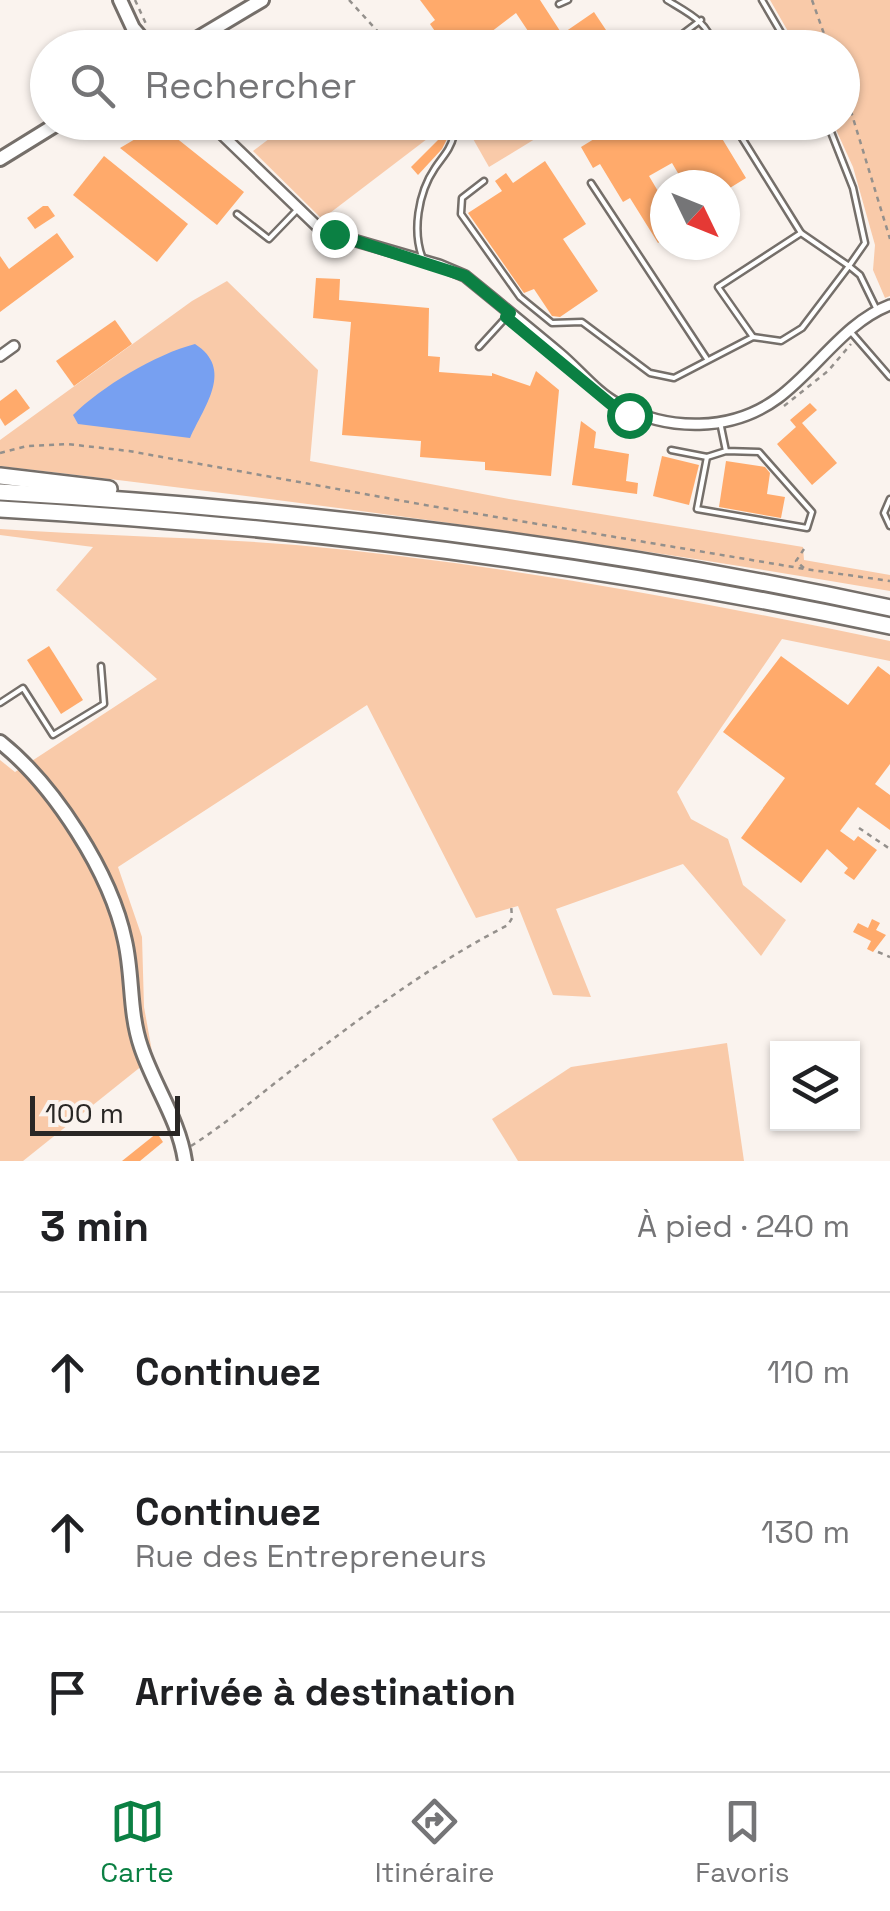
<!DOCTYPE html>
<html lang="fr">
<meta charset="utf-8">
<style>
body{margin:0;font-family:"Space Grotesk",sans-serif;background:#f2f2f2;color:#202124}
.controls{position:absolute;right:30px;bottom:30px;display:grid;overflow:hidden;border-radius:0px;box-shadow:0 2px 8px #0004}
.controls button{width:90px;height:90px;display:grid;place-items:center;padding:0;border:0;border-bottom:2px solid #e0e0e0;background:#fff;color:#202124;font:50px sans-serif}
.compass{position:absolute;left:650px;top:170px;width:90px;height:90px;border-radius:50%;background:#fff;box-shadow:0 2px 8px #0004;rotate:133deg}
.scale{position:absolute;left:30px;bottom:25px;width:150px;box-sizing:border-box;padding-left:10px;border:5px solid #292725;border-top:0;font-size:28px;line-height:35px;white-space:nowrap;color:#292725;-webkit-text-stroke:8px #faf3ee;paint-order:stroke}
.stop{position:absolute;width:30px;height:30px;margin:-22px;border:8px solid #0b8043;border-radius:50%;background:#fff}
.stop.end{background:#0b8043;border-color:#fff;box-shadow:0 2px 10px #0008}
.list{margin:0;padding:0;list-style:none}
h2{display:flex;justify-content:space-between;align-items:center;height:130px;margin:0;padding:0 40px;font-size:42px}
h2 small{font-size:32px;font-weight:400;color:#757577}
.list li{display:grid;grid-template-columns:65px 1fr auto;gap:30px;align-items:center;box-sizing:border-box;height:160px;padding:0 40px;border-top:2px solid #e0e0e0}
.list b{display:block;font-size:38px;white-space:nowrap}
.list p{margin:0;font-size:32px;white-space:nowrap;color:#757577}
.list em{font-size:32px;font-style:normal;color:#757577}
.icon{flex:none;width:55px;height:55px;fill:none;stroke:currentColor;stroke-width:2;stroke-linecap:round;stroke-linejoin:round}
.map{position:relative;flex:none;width:890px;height:1161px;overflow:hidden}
.search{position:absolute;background:#fff;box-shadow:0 2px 8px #0004;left:30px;right:30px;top:30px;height:110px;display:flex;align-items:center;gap:25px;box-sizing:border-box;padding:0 35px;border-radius:55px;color:#757577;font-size:38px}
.sheet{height:610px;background:#fff}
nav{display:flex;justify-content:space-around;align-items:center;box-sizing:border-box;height:140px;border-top:2px solid #e0e0e0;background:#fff;font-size:28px;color:#757577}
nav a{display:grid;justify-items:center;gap:5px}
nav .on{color:#0b8043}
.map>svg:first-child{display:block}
</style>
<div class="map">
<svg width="890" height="1161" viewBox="0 0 890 1161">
<rect width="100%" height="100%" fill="#faf3ee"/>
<g fill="#f9caa9">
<polygon points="770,0 890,0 890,296 885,298 873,270 875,245 853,167 833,123 842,122 842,48 797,47"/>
<polygon points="290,123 290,122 448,123 322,219 253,151"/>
<polygon points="464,123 561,123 489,167"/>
<path d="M227,281L318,370L310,461L509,499L803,547L804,560L890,575V591C594,540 298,501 0,466V440L192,301Z"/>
<path d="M0,529C99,536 198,537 296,545C496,563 694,600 890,641V661L782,639L677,792L691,819L728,839L743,885L786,920L761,956L683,864L556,909L591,997L553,995L518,906L476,918L367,705L118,867L142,937L144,1007L153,1057L23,1161H0V760L15,772L157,679L56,590L93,547L0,535Z"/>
<polygon points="727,1043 744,1161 518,1161 492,1119 571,1067"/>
</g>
<path fill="#77a0f1" d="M195,344C234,369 205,405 190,438L78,424L73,415C101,387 156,354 195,344Z"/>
<g fill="#ffaa6b">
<polygon points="420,0 540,0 562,34 594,12 618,48 538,46 516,13 470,48 437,48 443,43 430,24 435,20"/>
<polygon points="602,122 616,122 620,129 630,122 712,122 746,178 725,191 725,185 685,185 672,163 649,176 665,203 665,238 658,243 630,198 623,202 600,164 593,168 581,147 607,131"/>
<polygon points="160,125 244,192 217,225 120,148 142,135 148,139"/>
<polygon points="443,135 447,139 442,149 418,175 411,167"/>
<polygon points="104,156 188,224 157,262 73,195"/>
<polygon points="545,161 586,224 563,239 598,291 560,317 552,316 534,289 524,293 468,213 502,191 495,181 506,173 513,183"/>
<polygon points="43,206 48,206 55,216 35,229 27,218"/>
<polygon points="57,233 74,257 0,312 0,256 9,269"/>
<polygon points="316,278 340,279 339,300 429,308 428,356 440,357 439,372 492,376 492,373 530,386 536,371 559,390 551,476 485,470 485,462 420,457 421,441 342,435 351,322 313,318"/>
<polygon points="115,320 132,344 74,386 56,361"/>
<polygon points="16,389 30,408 5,426 0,418 0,401"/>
<polygon points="810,403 817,410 802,423 837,463 812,485 777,444 796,427 790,420"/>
<polygon points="581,421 596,432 594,448 629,454 626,481 638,483 637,494 572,485"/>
<polygon points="662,456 699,465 689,505 653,496"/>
<polygon points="726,461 765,467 770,473 767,494 785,497 781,518 719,507"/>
<polygon points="49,646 83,700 61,714 27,660"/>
<polygon points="781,656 848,705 878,666 890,675 890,764 875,784 890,795 890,830 858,807 840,831 854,841 858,836 877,850 854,880 844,873 848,868 827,849 801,883 741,838 785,778 723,732"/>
<polygon points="872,919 880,923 876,930 886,935 873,952 867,949 871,941 853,932 858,923 868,928"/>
<polygon points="157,1133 163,1142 140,1161 122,1161"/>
</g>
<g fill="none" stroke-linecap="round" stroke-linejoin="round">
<g stroke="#756f6a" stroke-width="9">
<g id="lane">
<path d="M667,0C690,14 707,21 715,48"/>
<polyline points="762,0 790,48"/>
<polyline points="559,4 568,0"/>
<polyline points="664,48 701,20"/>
<polyline points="732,122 801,233"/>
<polyline points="484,181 462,198 461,214 520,297 552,323 582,322 650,373 674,378 753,337 781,341 802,328 849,266 860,275 877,310"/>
<polyline points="591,183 707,359"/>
<polyline points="237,214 269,239 296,211"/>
<path d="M423,259C412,232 418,193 435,168C444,155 450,150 454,135"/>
<polyline points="850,331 890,377"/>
<polyline points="753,337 718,287 801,233 849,266 865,243 853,188 827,122"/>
<polyline points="479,347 510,313"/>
<polyline points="720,422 726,451 759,452 812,512 807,528 697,509 707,457 726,451"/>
<polyline points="671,450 707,457"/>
<polyline points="890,499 884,513 890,526"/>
<polyline points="0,703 23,688 53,735 104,704 101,666"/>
</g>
</g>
<g stroke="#756f6a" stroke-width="14">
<g id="street">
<path d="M209,122L322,231L439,265L465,276C497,302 529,328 560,354C579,370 597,393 618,404C668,432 732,432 778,398C817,369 845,322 890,305"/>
<polyline points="0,356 14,346"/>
</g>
</g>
<g stroke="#756f6a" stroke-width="18">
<g id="secondary">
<polyline points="120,0 133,28 150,48"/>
<polyline points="175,48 195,40 262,0"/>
<polyline points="0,159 60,122"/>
<path d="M0,742C54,785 111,873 125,941C133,976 129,1012 141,1047C154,1086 179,1120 185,1161"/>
</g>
</g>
<g stroke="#756f6a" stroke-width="20">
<g id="highway">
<polyline points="0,476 109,489"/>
<path d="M0,492C298,509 598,545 890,608"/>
<path d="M0,509C299,526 597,564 890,626"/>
</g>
</g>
<g stroke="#94908c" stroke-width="2.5" stroke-dasharray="5 5" stroke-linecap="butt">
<polyline points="135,0 147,26"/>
<polyline points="349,0 393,48"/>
<polyline points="812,0 829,48"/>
<polyline points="842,82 890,239"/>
<polyline points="784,406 828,371 851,344"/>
<polyline points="0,453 27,446 67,444 129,451 425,505 805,569"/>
<polyline points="804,549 796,561 805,569 890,581"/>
<polyline points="859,828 890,849"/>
<polyline points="878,952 890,957"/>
<path d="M191,1146C224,1125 253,1100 284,1076C355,1022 428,966 508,925L512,918L511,904"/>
</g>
<use href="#lane" stroke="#fff" stroke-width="4"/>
<use href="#street" stroke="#fff" stroke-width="9"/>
<use href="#secondary" stroke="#fff" stroke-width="12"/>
<use href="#highway" stroke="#fff" stroke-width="15"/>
</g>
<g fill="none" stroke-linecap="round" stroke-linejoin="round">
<polyline stroke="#0b8043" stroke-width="12" points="334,234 465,276 510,313 506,317 613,406 629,415"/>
</g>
</svg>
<div class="controls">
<button><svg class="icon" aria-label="layers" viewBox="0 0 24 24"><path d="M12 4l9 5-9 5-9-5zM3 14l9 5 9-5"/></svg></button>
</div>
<svg class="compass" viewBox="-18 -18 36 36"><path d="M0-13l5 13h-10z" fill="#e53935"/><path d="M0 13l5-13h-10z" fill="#757577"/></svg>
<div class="scale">100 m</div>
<div class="stop" style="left:629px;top:415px"></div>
<div class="stop end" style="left:334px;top:234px"></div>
<div class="search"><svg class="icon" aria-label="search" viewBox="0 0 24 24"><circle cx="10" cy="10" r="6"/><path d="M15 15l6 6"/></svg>Rechercher</div>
</div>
<section class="sheet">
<h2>3 min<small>À pied · 240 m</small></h2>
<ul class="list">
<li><svg class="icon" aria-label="ahead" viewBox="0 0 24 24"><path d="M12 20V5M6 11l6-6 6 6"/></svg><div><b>Continuez</b></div><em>110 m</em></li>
<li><svg class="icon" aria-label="ahead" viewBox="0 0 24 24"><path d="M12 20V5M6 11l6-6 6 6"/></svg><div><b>Continuez</b><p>Rue des Entrepreneurs</p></div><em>130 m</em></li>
<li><svg class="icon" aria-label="arrive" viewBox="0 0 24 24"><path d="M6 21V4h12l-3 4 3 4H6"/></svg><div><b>Arrivée à destination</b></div></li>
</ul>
</section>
<nav>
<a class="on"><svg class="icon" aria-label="map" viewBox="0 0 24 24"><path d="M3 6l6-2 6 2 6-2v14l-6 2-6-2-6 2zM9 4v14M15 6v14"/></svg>Carte</a>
<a><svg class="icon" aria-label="directions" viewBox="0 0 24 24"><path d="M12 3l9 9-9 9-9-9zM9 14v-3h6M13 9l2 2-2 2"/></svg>Itinéraire</a>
<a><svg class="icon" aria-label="saved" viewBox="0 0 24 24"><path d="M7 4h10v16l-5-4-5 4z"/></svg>Favoris</a>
</nav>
